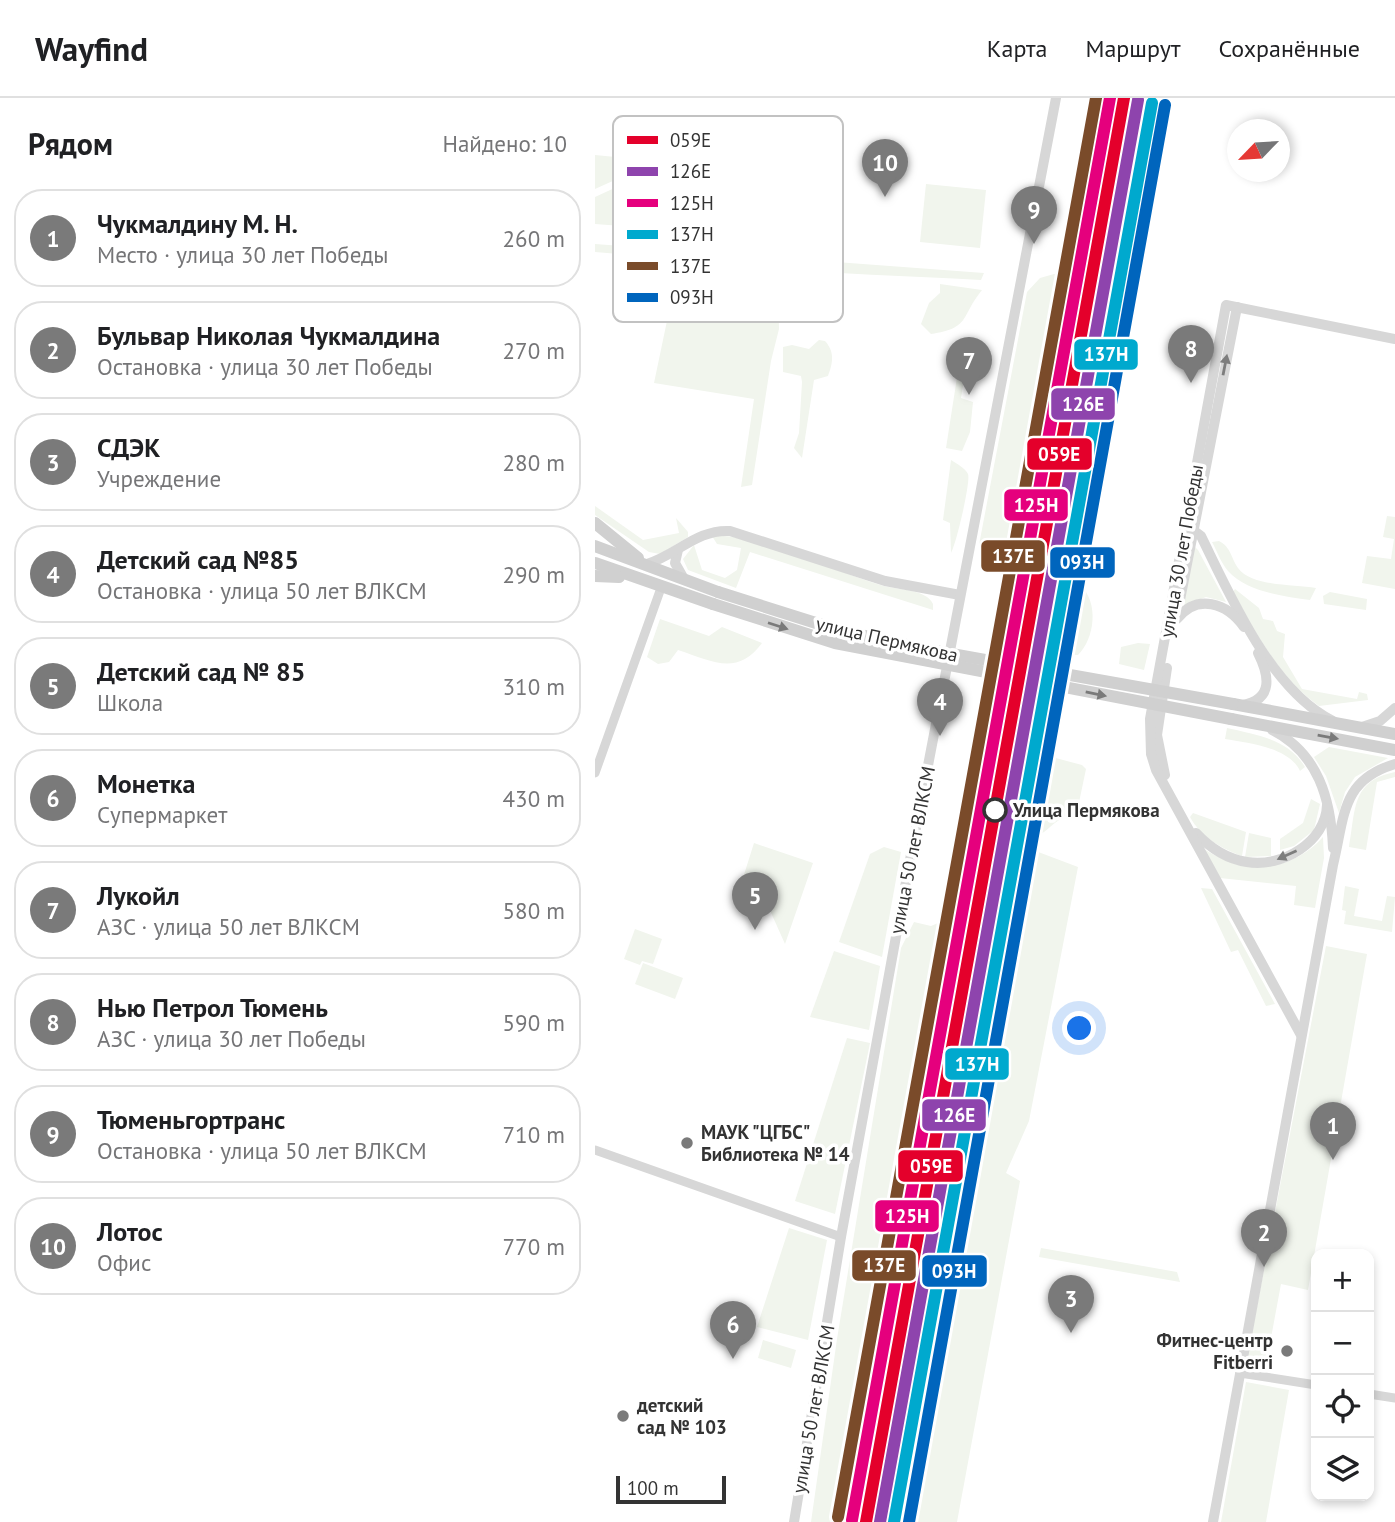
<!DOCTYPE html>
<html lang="ru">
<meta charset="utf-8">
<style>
body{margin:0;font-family:"PT Sans",sans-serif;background:#f2f2f2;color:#202124}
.controls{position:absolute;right:21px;bottom:21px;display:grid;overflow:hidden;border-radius:14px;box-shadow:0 4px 10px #0003}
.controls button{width:63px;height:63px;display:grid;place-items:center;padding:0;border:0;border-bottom:2px solid #e0e0e0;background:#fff;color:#202124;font:35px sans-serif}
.compass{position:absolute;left:632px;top:21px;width:63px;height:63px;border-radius:50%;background:#fff;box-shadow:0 4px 10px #0003;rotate:245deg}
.scale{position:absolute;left:21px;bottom:18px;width:110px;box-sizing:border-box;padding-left:7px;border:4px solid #333;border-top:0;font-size:19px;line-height:24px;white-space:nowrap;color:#333;-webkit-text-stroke:5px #fff;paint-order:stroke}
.you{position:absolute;left:485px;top:931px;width:24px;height:24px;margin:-18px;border:5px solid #fff;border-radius:50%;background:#1a73e8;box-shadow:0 0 0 10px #1a73e833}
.badge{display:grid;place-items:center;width:46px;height:46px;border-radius:50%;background:#7a7a7a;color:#fff;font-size:23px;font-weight:700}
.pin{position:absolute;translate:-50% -58px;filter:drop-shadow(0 2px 4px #0008)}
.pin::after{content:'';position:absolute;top:37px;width:24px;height:21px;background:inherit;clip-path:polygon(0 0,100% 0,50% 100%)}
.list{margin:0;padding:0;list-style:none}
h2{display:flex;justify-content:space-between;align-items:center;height:91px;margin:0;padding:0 28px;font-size:30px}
h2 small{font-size:23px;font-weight:400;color:#757577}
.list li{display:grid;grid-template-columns:46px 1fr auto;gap:21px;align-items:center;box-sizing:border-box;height:98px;margin:0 14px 14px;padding:0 14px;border:2px solid #e0e0e0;border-radius:28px}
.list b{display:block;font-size:26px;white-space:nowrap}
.list p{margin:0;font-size:23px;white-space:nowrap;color:#757577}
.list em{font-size:23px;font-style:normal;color:#757577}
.icon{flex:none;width:38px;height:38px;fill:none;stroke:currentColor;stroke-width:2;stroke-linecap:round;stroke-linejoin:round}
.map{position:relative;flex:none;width:800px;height:1424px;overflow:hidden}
header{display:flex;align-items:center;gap:42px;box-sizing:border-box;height:98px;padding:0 35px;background:#fff;border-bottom:2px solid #e0e0e0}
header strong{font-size:33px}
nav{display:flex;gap:38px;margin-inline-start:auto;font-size:24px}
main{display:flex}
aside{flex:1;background:#fff}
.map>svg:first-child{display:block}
</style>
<header>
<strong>Wayfind</strong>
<nav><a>Карта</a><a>Маршрут</a><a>Сохранённые</a></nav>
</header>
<main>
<aside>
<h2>Рядом<small>Найдено: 10</small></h2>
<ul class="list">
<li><span class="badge">1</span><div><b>Чукмалдину М. Н.</b><p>Место · улица 30 лет Победы</p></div><em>260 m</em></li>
<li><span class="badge">2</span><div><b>Бульвар Николая Чукмалдина</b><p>Остановка · улица 30 лет Победы</p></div><em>270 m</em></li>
<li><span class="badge">3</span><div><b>СДЭК</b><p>Учреждение</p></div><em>280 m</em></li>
<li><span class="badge">4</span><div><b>Детский сад №85</b><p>Остановка · улица 50 лет ВЛКСМ</p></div><em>290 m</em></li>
<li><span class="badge">5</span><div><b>Детский сад № 85</b><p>Школа</p></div><em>310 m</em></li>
<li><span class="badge">6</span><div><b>Монетка</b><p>Супермаркет</p></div><em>430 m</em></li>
<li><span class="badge">7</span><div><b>Лукойл</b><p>АЗС · улица 50 лет ВЛКСМ</p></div><em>580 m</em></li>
<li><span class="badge">8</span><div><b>Нью Петрол Тюмень</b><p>АЗС · улица 30 лет Победы</p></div><em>590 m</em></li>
<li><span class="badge">9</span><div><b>Тюменьгортранс</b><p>Остановка · улица 50 лет ВЛКСМ</p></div><em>710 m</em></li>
<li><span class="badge">10</span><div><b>Лотос</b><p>Офис</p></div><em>770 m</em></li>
</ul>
</aside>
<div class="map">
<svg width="800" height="1424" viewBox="0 0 800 1424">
<rect width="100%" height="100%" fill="#fff"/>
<g fill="#f1f5ed">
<polygon points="0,57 62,63 0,91"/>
<polygon points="70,74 83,74 80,132 0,126 0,99 50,76"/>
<polygon points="331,86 391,92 385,150 325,144"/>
<path d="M0,146L389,175L386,182C313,178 240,176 167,169C149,168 82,157 72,160L0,154Z"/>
<path d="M82,175C106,177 167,176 183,192L184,231L176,263L157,387L146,389L159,301L59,285Z"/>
<polygon points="459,176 480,177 416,540 406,526 410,481 404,464 393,461 384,447 432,194 445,180"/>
<path d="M345,186L387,192C365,219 376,230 336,236L326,226L334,205L345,195Z"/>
<path d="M224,242L230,243C240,254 238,265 233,278L219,282L207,360L199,350L204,335L207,284L206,278L188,274V249L197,247L214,251Z"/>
<polygon points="363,273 370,274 366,300 378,304 375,334 367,353 351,350"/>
<path d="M356,362C362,366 370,370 373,376C376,383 361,447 356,455L355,425L348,422Z"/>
<polygon points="0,408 48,442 84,435 81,420 93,434 93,439 65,456 54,454 0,417"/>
<polygon points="792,418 800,419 800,491 767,485 772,458 796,461 799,441 788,439"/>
<path d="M117,438C159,434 245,476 289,488C304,492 331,491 338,506V512L155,454L141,490L93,472L88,461L99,447L107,472L130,480L142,472L146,450L122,446Z"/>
<path d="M624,443C636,449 636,460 643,470C657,489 699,486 721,490L715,502C688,498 652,494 633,473C626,465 622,453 617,444Z"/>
<polygon points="599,448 603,452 631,504 611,499 587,508"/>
<path d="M485,487C504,504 500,540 483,557C444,558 444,526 456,497Z"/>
<path d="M640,491L664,510L668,521L678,523L682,533L690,536L688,559L707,591L762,601L764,594L772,596L773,602L724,608C684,580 662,536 638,494Z"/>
<polygon points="735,494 772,501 771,512 729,506 728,498"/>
<path d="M65,521L114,538L127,529L167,545C142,579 117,563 83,552L74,564L63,566L52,559Z"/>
<polygon points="543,545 555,546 549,572 524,566 526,549"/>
<path d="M454,609L459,613L453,658L487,667L491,671L482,714C476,719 472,718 466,721C449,730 447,747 425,729L423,716C427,692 431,617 454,609Z"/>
<path d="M632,630C662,637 693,641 710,669L705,673C694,649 653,645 630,641Z"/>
<polygon points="734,649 793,660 760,679 750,694 744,715 731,678 719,659"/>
<path d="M800,674V679L782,684L771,752L754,749C761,711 756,683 800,674Z"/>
<polygon points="716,701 725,706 719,732 699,748 685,752 685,741 708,725"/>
<path d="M598,715L651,734L647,758C627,751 606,739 595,719Z"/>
<polygon points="654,735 676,740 676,758 650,759"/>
<path d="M728,739L729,760L720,810L699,807L701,788L625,780L609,751C648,777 696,775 728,739Z"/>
<polygon points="159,745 218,765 190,846 165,790 147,783"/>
<polygon points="289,749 306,754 287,859 244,844 275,756"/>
<polygon points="438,752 483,769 434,1023 411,1075 425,1083 362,1424 295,1424 320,1335 333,1261 346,1161 368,1080 414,765 425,756"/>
<polygon points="750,788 764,791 759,818 787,823 792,798 800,799 797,834 749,826 751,813 747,812"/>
<polygon points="606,790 617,791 680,906 671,908 643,852 636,854"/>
<polygon points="355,820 360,832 359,852 344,890 334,955 316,1023 303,1116 262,1314 251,1424 216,1424 242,1241 306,850 319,824 336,828"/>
<polygon points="40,831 67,841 58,866 47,863 45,867 29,861"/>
<polygon points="731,848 772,856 713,1192 686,1186 670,1272 651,1266"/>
<polygon points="239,853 285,868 274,932 215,919"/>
<polygon points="48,865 88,880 80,901 40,886"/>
<polygon points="252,940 275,945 240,1116 200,1103"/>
<polygon points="194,1130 232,1142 213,1242 162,1229"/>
<polygon points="446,1150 582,1174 585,1184 444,1159"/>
<polygon points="168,1242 201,1252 196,1270 163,1260"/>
<polygon points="651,1284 694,1292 671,1424 626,1424"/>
</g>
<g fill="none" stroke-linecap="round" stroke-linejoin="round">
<g stroke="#d7d7d7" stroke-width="9">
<polyline points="0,675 66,490"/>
<polyline points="0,1052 246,1139"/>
<polyline points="645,1275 721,1287"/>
<polyline points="774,1296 800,1300"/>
</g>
<g stroke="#d7d7d7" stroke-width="10">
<path d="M594,429L606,438C635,497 676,593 738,623"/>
<polyline points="83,452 80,465 89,481"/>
<path d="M52,466C82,457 102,431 135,433L290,483L365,497"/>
<polyline points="585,502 642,209"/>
<path d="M582,521C602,495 632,505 649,529"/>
<path d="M648,607C679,601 674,577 663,555"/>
<polyline points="767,629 785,623 800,610"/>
<path d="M677,632C723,655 736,701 738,750"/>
<polyline points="570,677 562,637 572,570"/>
<path d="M601,735C615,750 632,761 652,764C687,770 731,744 732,707"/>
<polyline points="706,937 561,672 556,656 555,621 631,207 800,241"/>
<polyline points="199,1424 246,1139 317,751 461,0"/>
<path d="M618,1424L738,767C750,718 746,682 800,666"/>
</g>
<g stroke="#d0d0d0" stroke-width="12">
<polyline points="0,425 43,460"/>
<polyline points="0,448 123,494"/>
<polyline points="0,465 118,506"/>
<polyline points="0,478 24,479"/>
<polyline points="638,606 800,636"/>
<polyline points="636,621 800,652"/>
</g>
<polyline stroke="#bebebe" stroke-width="2.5" stroke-dasharray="7 5" stroke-linecap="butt" points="266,1424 522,0"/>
<g stroke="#d0d0d0" stroke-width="12">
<polyline points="123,494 243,532 340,553 638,606"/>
<polyline points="118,506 240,545 636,621"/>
</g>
<g stroke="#fff" stroke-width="18">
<polyline id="rail-1" points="271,1424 529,0"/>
</g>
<g stroke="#fff" stroke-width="18">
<polyline id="rail-2" points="285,1424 543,2"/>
</g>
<g stroke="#fff" stroke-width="18">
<polyline id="rail-3" points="257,1422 515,0"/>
</g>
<g stroke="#fff" stroke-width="18">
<polyline id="rail-4" points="299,1424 557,5"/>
</g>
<g stroke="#fff" stroke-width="18">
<polyline id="rail-5" points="243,1419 501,0"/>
</g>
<g stroke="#fff" stroke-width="18">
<polyline id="rail-6" points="314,1424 570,7"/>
</g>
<use href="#rail-1" stroke="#e4002b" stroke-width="12"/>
<use href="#rail-2" stroke="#8e44ad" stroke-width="12"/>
<use href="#rail-3" stroke="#e5007d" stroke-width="12"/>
<use href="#rail-4" stroke="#00a9ce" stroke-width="12"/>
<use href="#rail-5" stroke="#7a4b2a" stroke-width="12"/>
<use href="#rail-6" stroke="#0065bd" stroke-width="12"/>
</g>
<defs><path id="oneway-solid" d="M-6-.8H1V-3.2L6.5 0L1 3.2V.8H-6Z" transform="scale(1.75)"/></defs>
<g fill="#7d7d7d">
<use href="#oneway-solid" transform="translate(630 267) rotate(-79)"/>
<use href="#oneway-solid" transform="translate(692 757) rotate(156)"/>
</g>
<g fill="#7a7a7a">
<use href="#oneway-solid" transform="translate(183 528) rotate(18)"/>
<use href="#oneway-solid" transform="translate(501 596) rotate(11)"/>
<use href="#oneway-solid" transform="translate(733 639) rotate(10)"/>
</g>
<circle fill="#fff" stroke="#333" stroke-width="3.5" cx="400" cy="712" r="11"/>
<g fill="#7a7a7a" stroke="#fff" stroke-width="2.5">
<circle cx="92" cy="1045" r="7"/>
<circle cx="692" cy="1253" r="7"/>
<circle cx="28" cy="1318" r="7"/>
</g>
<g text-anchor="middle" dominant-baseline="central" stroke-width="7" stroke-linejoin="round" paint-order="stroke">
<g font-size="19" fill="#333" stroke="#fff">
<text transform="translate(586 453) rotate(-80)">улица 30 лет Победы</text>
<text transform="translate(292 541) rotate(13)">улица Пермякова</text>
<text transform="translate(317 752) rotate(-79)">улица 50 лет ВЛКСМ</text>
<text transform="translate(218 1311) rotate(-80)">улица 50 лет ВЛКСМ</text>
</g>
<g font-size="19" font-weight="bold" fill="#333" stroke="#fff" text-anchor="start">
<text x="418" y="712">Улица Пермякова</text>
</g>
<g font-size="19" font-weight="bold" fill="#333" stroke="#fff" text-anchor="start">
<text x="106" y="1034">МАУК "ЦГБС"<tspan x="106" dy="22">Библиотека № 14</tspan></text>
<text x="678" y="1242" text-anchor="end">Фитнес-центр<tspan x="678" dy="22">Fitberri</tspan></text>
<text x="42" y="1307">детский<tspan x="42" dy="22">сад № 103</tspan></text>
</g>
</g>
<rect x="18" y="18" width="230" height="206" rx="10" fill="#fff" stroke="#c2c2c2" stroke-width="2"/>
<rect x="32" y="38" width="31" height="8" fill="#e4002b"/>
<rect x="32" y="69" width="31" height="9" fill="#8e44ad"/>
<rect x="32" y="101" width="31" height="8" fill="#e5007d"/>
<rect x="32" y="132" width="31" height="9" fill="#00a9ce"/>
<rect x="32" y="164" width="31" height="8" fill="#7a4b2a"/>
<rect x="32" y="195" width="31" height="9" fill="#0065bd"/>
<g font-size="19" fill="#333">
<text x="75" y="49">059Е</text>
<text x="75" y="80">126Е</text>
<text x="75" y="112">125Н</text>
<text x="75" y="143">137Н</text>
<text x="75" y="175">137Е</text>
<text x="75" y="206">093Н</text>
</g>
<g stroke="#fff" stroke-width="2.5">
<rect x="478" y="240" width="66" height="33" rx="7" fill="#00a9ce"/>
<rect x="455" y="289" width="66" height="34" rx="7" fill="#8e44ad"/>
<rect x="431" y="339" width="67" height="34" rx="7" fill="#e4002b"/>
<rect x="408" y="390" width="66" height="34" rx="7" fill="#e5007d"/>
<rect x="385" y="441" width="66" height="34" rx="7" fill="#7a4b2a"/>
<rect x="454" y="448" width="67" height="33" rx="7" fill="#0065bd"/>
<rect x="349" y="949" width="66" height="34" rx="7" fill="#00a9ce"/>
<rect x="326" y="1000" width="66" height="34" rx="7" fill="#8e44ad"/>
<rect x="302" y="1051" width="67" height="34" rx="7" fill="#e4002b"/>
<rect x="279" y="1101" width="66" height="34" rx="7" fill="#e5007d"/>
<rect x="256" y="1151" width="66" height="33" rx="7" fill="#7a4b2a"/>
<rect x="326" y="1156" width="67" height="34" rx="7" fill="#0065bd"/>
</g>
<g font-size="19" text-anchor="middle" font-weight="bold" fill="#fff">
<text x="511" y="263">137Н</text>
<text x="488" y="313">126Е</text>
<text x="464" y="363">059Е</text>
<text x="441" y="414">125Н</text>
<text x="418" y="465">137Е</text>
<text x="487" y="471">093Н</text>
<text x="382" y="973">137Н</text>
<text x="359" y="1024">126Е</text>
<text x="336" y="1075">059Е</text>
<text x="312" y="1125">125Н</text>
<text x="289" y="1174">137Е</text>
<text x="359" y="1180">093Н</text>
</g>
</svg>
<div class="controls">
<button>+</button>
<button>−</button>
<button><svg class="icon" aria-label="locate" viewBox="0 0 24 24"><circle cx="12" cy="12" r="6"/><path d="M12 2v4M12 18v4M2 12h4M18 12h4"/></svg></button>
<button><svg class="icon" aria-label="layers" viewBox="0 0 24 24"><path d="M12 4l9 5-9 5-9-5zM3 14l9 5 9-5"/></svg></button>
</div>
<svg class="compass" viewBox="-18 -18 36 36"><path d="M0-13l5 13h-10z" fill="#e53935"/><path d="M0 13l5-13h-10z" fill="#757577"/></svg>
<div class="scale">100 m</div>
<div class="you"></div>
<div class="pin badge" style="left:738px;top:1062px">1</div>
<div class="pin badge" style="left:669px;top:1169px">2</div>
<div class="pin badge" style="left:476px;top:1235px">3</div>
<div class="pin badge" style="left:345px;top:638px">4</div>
<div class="pin badge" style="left:160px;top:832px">5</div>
<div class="pin badge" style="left:138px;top:1261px">6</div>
<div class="pin badge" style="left:374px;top:297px">7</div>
<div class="pin badge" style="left:596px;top:285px">8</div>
<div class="pin badge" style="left:439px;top:146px">9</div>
<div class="pin badge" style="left:290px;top:99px">10</div>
</div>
</main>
